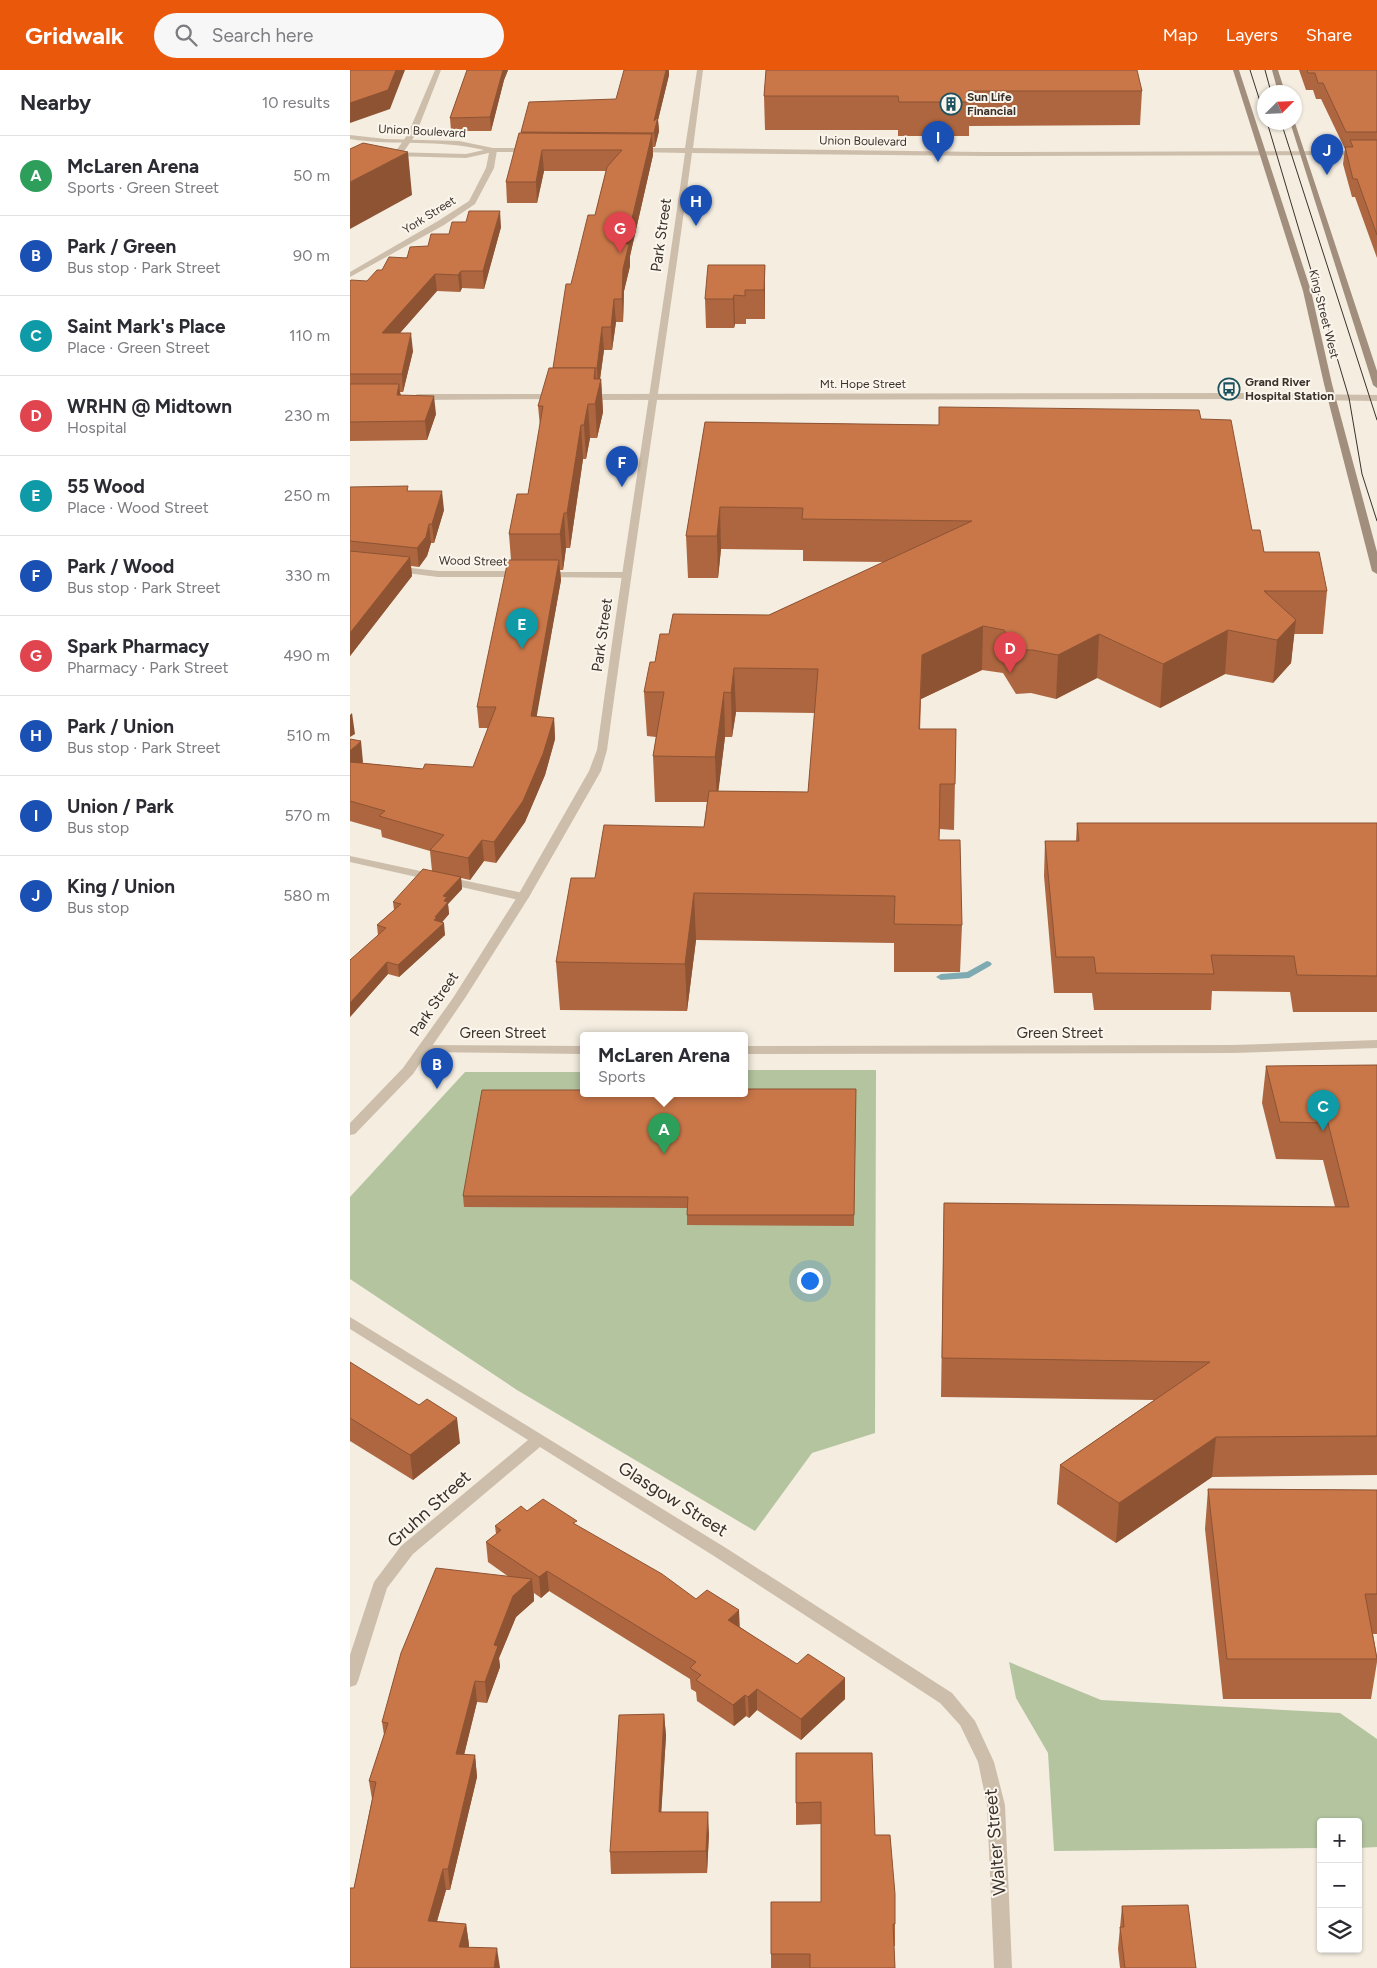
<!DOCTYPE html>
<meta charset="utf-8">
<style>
body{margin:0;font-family:Figtree,sans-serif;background:#f7f7f7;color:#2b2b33}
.controls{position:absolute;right:15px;bottom:15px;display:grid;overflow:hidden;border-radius:5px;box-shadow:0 1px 4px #0004}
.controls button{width:45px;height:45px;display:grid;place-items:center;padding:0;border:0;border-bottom:1px solid #e1e1e2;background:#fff;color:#2b2b33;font:25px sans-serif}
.compass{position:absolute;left:907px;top:15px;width:45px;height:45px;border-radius:50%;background:#fff;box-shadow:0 1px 4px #0004;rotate:66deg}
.you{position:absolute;left:459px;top:1210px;width:18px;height:18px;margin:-12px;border:4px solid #fff;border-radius:50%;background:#1a73e8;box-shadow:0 0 0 8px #1a73e833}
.badge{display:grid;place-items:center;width:32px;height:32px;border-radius:50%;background:#ea580c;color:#fff;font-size:16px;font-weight:700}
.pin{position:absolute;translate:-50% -41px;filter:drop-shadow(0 1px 2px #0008)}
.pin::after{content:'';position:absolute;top:26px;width:18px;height:15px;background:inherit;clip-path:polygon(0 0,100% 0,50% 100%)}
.popup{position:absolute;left:230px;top:962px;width:168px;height:65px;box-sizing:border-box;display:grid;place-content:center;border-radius:5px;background:#fff;filter:drop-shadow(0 1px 4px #0005);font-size:16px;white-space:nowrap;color:#7c7c81}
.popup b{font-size:19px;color:#2b2b33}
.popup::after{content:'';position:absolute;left:50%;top:100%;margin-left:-10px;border:10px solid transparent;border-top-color:#fff}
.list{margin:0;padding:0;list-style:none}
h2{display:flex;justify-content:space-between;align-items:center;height:65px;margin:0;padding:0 20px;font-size:21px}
h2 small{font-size:16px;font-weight:400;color:#7c7c81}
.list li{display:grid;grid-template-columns:32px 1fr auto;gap:15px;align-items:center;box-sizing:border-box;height:80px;padding:0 20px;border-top:1px solid #e1e1e2}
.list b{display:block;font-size:19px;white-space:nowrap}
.list p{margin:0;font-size:16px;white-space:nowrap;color:#7c7c81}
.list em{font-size:16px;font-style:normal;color:#7c7c81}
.icon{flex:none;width:28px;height:28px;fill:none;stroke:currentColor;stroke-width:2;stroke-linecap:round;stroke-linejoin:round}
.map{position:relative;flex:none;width:1027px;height:1898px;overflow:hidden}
header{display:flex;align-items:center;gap:30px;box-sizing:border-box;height:70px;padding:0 25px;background:#ea580c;color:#fff}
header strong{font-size:24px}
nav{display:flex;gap:28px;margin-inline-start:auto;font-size:18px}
.search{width:350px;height:45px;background:#f7f7f7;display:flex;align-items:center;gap:12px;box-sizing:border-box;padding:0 18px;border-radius:28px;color:#7c7c81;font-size:19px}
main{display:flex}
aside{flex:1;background:#fff}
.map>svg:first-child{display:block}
</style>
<header>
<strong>Gridwalk</strong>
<div class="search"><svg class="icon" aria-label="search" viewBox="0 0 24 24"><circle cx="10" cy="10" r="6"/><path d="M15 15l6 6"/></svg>Search here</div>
<nav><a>Map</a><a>Layers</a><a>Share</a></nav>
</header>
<main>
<aside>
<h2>Nearby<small>10 results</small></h2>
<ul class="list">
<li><span class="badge" style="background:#2e9e5b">A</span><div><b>McLaren Arena</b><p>Sports · Green Street</p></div><em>50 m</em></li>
<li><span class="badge" style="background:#1a4fb4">B</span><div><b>Park / Green</b><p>Bus stop · Park Street</p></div><em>90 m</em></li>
<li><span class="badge" style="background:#0f9aa8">C</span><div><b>Saint Mark's Place</b><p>Place · Green Street</p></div><em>110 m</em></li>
<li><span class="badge" style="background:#e0444e">D</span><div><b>WRHN @ Midtown</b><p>Hospital</p></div><em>230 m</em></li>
<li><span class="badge" style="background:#0f9aa8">E</span><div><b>55 Wood</b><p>Place · Wood Street</p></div><em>250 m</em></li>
<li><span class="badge" style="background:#1a4fb4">F</span><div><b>Park / Wood</b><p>Bus stop · Park Street</p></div><em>330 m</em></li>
<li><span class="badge" style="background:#e0444e">G</span><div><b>Spark Pharmacy</b><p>Pharmacy · Park Street</p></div><em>490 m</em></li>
<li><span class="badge" style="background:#1a4fb4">H</span><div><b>Park / Union</b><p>Bus stop · Park Street</p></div><em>510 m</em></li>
<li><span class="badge" style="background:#1a4fb4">I</span><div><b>Union / Park</b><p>Bus stop</p></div><em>570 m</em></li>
<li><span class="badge" style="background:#1a4fb4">J</span><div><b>King / Union</b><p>Bus stop</p></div><em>580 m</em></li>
</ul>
</aside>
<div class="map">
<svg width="1027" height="1898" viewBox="0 0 1027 1898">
<rect width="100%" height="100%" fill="#f4ede0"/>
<g fill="#b3c49f">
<polygon points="394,1000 526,1000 525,1363 462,1383 405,1461 167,1320 0,1209 0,1127 115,1002 234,1002 234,1023 394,1023"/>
<polygon points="659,1592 751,1630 990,1643 1027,1669 1027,1777 1008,1778 1008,1752 971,1752 971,1778 704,1781 698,1683 666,1628"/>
</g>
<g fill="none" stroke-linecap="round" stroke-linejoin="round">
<polygon fill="#7eaab2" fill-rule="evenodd" points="637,891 640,892 642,894 640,896 619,908 591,910 586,907 591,904 617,902"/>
<g fill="#cdbeab" fill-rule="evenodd">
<polygon points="85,0 91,0 66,64 50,87 44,87 43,85 58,64"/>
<polygon points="140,78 147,80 144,98 125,134 94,155 0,207 0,202 88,151 119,131 136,98"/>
<polygon points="891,323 1027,325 1027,331 891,329 235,330 231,327 235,324"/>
<polygon points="207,324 210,325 210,329 67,330 63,327 67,324"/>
<polygon points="44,496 88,501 171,501 176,504 171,507 88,507 41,501 41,497"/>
<polygon points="194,502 276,502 281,505 276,508 190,507 189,505"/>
<polygon points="0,786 173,823 179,827 173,831 0,792"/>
<polygon points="1027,970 1027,978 883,983 394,984 394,976 883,975"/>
<polygon points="73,975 234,976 234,984 69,982 67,979 69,976"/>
<polygon points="0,1247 376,1478 602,1623 625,1651 644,1692 655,1735 662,1898 644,1898 637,1735 628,1692 610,1655 590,1633 364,1486 190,1377 63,1484 37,1518 8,1611 6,1615 0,1617 0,1585 24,1512 51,1476 178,1370 0,1259"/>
</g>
<g fill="#cdbeab" fill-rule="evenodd">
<path d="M347,0H353L343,78L632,82L1027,81V85L632,86L342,83C315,282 284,481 257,680L251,701L179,827L115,928L63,1004L5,1064L0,1065V1053L53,998L103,928L167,827L239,701L247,680C274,481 307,282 335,83L287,82L283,80L287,78H335Z"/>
<path d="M0,65L36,69L109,71L143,78H182L186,80L182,82H143L116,88L42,86H39V82L116,84L134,80C90,69 44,76 0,69Z"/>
</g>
<g fill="#a18e7c" fill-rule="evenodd">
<polygon points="883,0 889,0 961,221 982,314 1027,482 1027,504 1022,501 974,314 953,221"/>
<polygon points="922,0 928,0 935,22 928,22"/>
<polygon points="944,50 1027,301 1027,318 1023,315 940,52 944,52"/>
</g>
<g stroke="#3a312a" stroke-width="1">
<polyline points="900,0 914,44"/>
<polyline points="915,0 921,22"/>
<polyline points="917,52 999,328 1012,404 1027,451"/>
<polyline points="931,52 1027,350"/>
</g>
</g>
<g fill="#ad663f" fill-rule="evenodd">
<polygon points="117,0 158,0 154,10 141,61 101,61 100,48"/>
<polygon points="416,0 792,21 790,55 619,56 619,66 548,66 548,60 415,60 414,26"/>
<polygon points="949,0 1027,0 1027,188 1005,127 1002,127 993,94 995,79 971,29 966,29 963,20 956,20"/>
<polygon points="319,5 308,50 309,61 305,77 303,77 303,85 280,186 280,196 274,221 273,252 266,252 262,280 254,280 250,309 251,309 253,342 247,368 240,368 236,389 233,389 220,478 216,478 213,500 210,500 211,510 186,647 204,648 205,669 195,705 175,752 146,793 134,791 120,810 111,808 112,819 98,834 99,844 92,852 95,865 49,907 38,904 0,947 0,890 28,866 27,855 44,840 43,832 82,801 80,781 32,767 31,760 0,751 0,669 13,692 12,693 73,699 123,697 138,658 129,658 127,637 161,490 159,464 178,424 190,356 188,336 203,298 221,214 245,145 256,101 194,101 187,133 157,133 156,112 171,62 266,29"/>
<polygon points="151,157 134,219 112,218 110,222 87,221 50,263 63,281 53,322 50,322 51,325 86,344 77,370 0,371 0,211 17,211 32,200 78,176 99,164"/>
<polygon points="415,195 415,249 396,249 396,254 385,254 384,258 356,258 355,229"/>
<path d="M851,349L902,460L914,482L977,521L973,564H944L941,593L923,613L875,604L810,638L747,608L706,629L681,623L666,624L653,603L632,600L571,629L570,659H606L604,760L590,759L589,770L612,855L610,902H544V873L346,870L337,941L210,940L206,892L245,808L354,757L357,732H305L303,686L306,667L297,666L294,622L305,592L319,564L419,545L534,492L453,491V480L371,479L368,508H338L336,466L355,352L589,355ZM386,642L465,643L458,722L368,721L375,667H382Z"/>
<polygon points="0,417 58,421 94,440 84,473 81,473 77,486 69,497 61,496 62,506 0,586"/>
<polygon points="727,753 1027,753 1027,942 943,942 940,922 862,921 861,940 744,940 742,923 704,923 694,806 695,771 726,771"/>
<polygon points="1027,995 1027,1405 862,1407 766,1473 707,1434 710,1395 804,1330 591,1327 594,1133 985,1137 973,1090 926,1089 912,1033 916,996"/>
<polygon points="506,1019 504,1156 337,1155 337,1138 114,1137 113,1126"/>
<polygon points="0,1292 110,1373 63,1410 0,1371"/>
<polygon points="858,1419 1027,1420 1027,1564 1023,1564 1027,1587 1027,1592 1021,1629 873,1629 855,1459"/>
<polygon points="177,1441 227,1456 390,1557 495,1629 451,1670 407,1640 399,1648 396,1646 384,1656 347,1631 346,1622 341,1619 340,1609 199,1521 191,1528 184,1523 184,1531 166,1547 149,1588 150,1597 137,1633 127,1632 114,1685 125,1685 127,1707 100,1820 96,1820 87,1851 116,1854 119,1875 119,1878 4,1818 22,1729 19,1711 34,1665 32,1652 159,1507 138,1492 136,1472 146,1464 145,1456"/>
<polygon points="314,1644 316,1666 311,1742 359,1763 357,1803 261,1804 260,1782"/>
<polygon points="446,1683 525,1765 545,1854 545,1876 544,1876 545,1898 421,1898 421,1884 471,1832 471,1754 446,1755"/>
<polygon points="772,1836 846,1898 770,1898 768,1879"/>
</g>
<g fill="#8d5333">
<polygon points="46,0 55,0 40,39 0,53 0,33"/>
<polygon points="153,0 158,0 154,10 141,61 140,47"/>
<polygon points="316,0 319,0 319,5 308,50 309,61 305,77 304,51"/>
<polygon points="302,64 303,85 280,186 280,196 274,221 273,252 272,229 273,199 276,174"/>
<polygon points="192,80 194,101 187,133 186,112"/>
<polygon points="58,82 62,125 0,159 0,112"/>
<polygon points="150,141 151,157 134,219 133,201"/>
<polygon points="415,195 415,249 414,220"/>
<polygon points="111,201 112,218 110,222 108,205"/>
<polygon points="85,204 87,221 34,281 32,263"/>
<polygon points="384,225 385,254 384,258 383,229"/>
<polygon points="264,229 266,252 262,280 261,257"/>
<polygon points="252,257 254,280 249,316 251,309 253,342 247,368 244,309 245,298 247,325 248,319 247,298"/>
<polygon points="61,263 63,281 53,322 52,304"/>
<polygon points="49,314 51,332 47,325"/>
<polygon points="84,326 86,344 77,370 75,351"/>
<polygon points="238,334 240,368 236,389 234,355"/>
<polygon points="231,355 233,389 220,478 217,443"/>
<polygon points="92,421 94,440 84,473 82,454"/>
<polygon points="370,437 371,479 368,508 367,466"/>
<polygon points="214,443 216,478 213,500 210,464"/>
<polygon points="79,454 81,473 77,486 69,497 67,478"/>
<polygon points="60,487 62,506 0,586 0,563"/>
<polygon points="209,490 211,510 183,667 181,646"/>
<polygon points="946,550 941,593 923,613 927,570"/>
<polygon points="633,556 632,600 571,629 569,704 572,585"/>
<polygon points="878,560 875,604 810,638 813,594"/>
<polygon points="749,564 747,608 706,629 708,585"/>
<polygon points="384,598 386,642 382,667 381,623"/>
<polygon points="374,622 375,667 367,733 365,687"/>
<polygon points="2,643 5,664 0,667 0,645"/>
<polygon points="204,648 205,669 195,705 175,752 146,793 144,772"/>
<polygon points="11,671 13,692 0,704 0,681"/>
<polygon points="132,770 134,791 120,810 118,788"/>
<polygon points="111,807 112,819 98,834 99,844 88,857 94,853 95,865 49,907 48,895 93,826"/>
<polygon points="344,823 346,870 337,941 335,894"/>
<polygon points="37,892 38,904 0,947 0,933"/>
<polygon points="107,1348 110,1373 63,1410 60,1385"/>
<polygon points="866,1367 862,1407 766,1473 769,1433"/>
<polygon points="197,1501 199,1521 191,1528 189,1507"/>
<polygon points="182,1509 184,1531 166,1547 149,1588 150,1597 137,1633 135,1612 144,1575 163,1526"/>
<polygon points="389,1540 390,1561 378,1550"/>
<polygon points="495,1608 495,1629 451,1670 451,1649"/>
<polygon points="125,1611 127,1632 109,1705 106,1684"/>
<polygon points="407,1619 407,1640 399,1648 398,1627"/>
<polygon points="395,1625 396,1646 384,1656 383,1635"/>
<polygon points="314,1644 316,1666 310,1764 309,1742"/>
<polygon points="125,1685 127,1707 100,1820 98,1799"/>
<polygon points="358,1742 359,1763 357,1803 356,1781"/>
<polygon points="93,1799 96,1820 81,1872 78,1851"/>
<polygon points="116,1854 119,1875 112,1898 109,1877"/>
<polygon points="147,1878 150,1898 144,1898"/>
</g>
<g fill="#c97749" stroke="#8d5333">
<polygon points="0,0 46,0 38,20 0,33"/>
<polygon points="117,0 153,0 140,47 100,48"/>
<polygon points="274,0 316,0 304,51 308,47 304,63 171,62 179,32 266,29"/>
<polygon points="416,0 787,0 792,21 618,21 620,32 549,32 548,26 414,26"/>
<polygon points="957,0 1027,0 1027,62 996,62 973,13 968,13 965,3 958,3"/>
<polygon points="169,63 302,64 276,174 279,174 273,199 272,229 264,229 261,257 252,257 247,298 203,298 216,214 221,214 238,145 245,145 257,97 272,80 192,80 186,112 156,112"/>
<polygon points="1000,70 1027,70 1027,165 1007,109 1003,109 995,77 1003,77"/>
<polygon points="13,73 58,82 0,112 0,79"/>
<polygon points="119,141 150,141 133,201 111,201 108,205 85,204 32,263 61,263 52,304 0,304 0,211 1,210 17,211 27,200 32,200 39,187 57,188 60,177 78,176 81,164 99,164 102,152 116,152"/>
<polygon points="358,195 415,195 414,220 395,220 395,226 384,225 383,229 355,229"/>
<polygon points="199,298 245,298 244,309 251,309 245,334 238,334 234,355 231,355 217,443 214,443 210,464 159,464 167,424 178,424 193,336 188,336"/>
<polygon points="0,314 49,314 47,325 84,326 75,351 0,352"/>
<polygon points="589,337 849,340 851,349 881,350 902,460 910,460 914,482 969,482 977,521 914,521 946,550 927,570 878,560 813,594 749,564 708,585 683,580 667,580 654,560 633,556 572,585 569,659 606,659 605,714 590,714 589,770 610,770 612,855 544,854 545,826 344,823 335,894 206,892 221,808 245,808 254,755 354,757 359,721 458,722 468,599 384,598 381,623 374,622 365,687 303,686 314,622 294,622 300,592 305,592 310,564 319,564 323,544 419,545 622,451 452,449 453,438 370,437 367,466 336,466 355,352 589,355"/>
<polygon points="58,416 57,421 92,421 82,454 79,454 76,467 67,478 0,471 0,417"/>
<polygon points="0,481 60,487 0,563"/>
<polygon points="158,490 209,490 181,646 204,648 193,684 173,731 144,772 132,770 118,788 80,780 94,765 29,746 35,741 0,731 0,692 73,699 75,694 123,697 146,637 127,637"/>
<polygon points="0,669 11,671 0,681"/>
<polygon points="727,753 1027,753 1027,906 947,905 944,886 861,885 864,904 746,903 744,887 706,887 695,771 729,771"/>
<polygon points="73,799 111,807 93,826 97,827 94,831 98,832 85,847 87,848 84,850 94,853 48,895 37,892 0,933 0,890 36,858 27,855 51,834 43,832"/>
<polygon points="1027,995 1027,1366 866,1367 769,1433 710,1395 860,1292 592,1288 594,1133 999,1137 978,1053 930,1052 916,996"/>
<polygon points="394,1019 506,1019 504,1145 337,1145 338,1127 113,1126 132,1020 234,1020 234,1023 394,1023"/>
<polygon points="0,1292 69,1335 77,1329 107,1348 60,1385 0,1348"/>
<polygon points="858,1419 1027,1420 1027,1524 1015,1524 1027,1589 877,1589"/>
<polygon points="193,1429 227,1451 223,1453 312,1504 346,1529 357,1520 389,1540 378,1550 447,1594 458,1584 495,1608 451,1649 407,1619 398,1627 395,1625 383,1635 346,1610 351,1605 340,1598 346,1592 197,1501 189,1507 136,1472 151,1460 145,1456 171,1436 177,1441"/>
<polygon points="86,1498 182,1509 163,1526 144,1575 148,1576 135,1612 125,1611 106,1684 125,1685 98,1799 93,1799 78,1851 116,1854 109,1877 147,1878 144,1898 0,1898 0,1818 4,1818 26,1712 19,1711 38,1653 32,1652 51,1583"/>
<polygon points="314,1644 309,1742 358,1742 356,1781 260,1782 269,1645"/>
<polygon points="446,1683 522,1683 525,1765 540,1765 545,1824 545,1854 543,1854 545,1898 460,1898 460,1884 421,1884 421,1832 471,1832 471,1732 446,1733"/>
<polygon points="838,1835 846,1898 775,1898 770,1857 774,1857 772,1836"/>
</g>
<defs>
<g id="building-ring" transform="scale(1.125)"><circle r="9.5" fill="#fbf6ed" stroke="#1e525e" stroke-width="1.5"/><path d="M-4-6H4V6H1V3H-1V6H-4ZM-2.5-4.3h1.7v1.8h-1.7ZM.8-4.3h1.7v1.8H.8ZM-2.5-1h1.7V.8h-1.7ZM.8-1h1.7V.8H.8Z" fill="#1e525e"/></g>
<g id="bus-ring" transform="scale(1.125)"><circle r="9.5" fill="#fbf6ed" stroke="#1e525e" stroke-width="1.5"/><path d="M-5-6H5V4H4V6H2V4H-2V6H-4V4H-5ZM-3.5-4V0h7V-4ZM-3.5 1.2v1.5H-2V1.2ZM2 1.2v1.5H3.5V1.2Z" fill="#1e525e"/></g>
</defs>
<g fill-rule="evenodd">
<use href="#building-ring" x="601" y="34"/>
<use href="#bus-ring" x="879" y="319"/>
</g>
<g text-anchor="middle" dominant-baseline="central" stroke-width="4" stroke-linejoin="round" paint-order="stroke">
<g font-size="12" font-weight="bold" fill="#3a312a" stroke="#fbf6ed" text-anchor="start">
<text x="617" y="27">Sun Life<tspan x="617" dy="14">Financial</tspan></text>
<text x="895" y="312">Grand River<tspan x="895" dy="14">Hospital Station</tspan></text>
</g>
<g font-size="12" fill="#3a312a" stroke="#fbf6ed">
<text transform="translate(72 61) rotate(3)">Union Boulevard</text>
<text transform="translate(513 71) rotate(1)">Union Boulevard</text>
<text transform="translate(79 145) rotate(-32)">York Street</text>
<text transform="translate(974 244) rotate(76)">King Street West</text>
<text x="513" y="314">Mt. Hope Street</text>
<text transform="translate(123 491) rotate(1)">Wood Street</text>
</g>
<g font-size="15" fill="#3a312a" stroke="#fbf6ed">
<text transform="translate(311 165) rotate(-82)">Park Street</text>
<text transform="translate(252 565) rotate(-82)">Park Street</text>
<text transform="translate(84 934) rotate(-56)">Park Street</text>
<text x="153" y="963">Green Street</text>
<text x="710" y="963">Green Street</text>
</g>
<g font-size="18" fill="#3a312a" stroke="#fbf6ed">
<text transform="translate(323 1429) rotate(32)">Glasgow Street</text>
<text transform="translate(79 1439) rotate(-42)">Gruhn Street</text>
<text transform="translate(645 1772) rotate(-95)">Walter Street</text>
</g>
</g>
</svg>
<div class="controls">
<button>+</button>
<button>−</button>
<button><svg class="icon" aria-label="layers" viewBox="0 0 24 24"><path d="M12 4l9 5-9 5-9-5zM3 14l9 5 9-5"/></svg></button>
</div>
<svg class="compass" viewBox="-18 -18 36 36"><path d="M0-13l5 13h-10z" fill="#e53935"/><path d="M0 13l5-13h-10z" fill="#7c7c81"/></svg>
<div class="you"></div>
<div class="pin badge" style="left:314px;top:1084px;background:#2e9e5b">A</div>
<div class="popup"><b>McLaren Arena</b>Sports</div>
<div class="pin badge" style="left:87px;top:1019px;background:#1a4fb4">B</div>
<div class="pin badge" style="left:973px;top:1061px;background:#0f9aa8">C</div>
<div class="pin badge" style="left:660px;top:603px;background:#e0444e">D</div>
<div class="pin badge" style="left:172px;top:579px;background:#0f9aa8">E</div>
<div class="pin badge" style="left:272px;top:417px;background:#1a4fb4">F</div>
<div class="pin badge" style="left:270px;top:183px;background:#e0444e">G</div>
<div class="pin badge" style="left:346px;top:156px;background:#1a4fb4">H</div>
<div class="pin badge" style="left:588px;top:92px;background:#1a4fb4">I</div>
<div class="pin badge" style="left:977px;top:105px;background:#1a4fb4">J</div>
</div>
</main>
